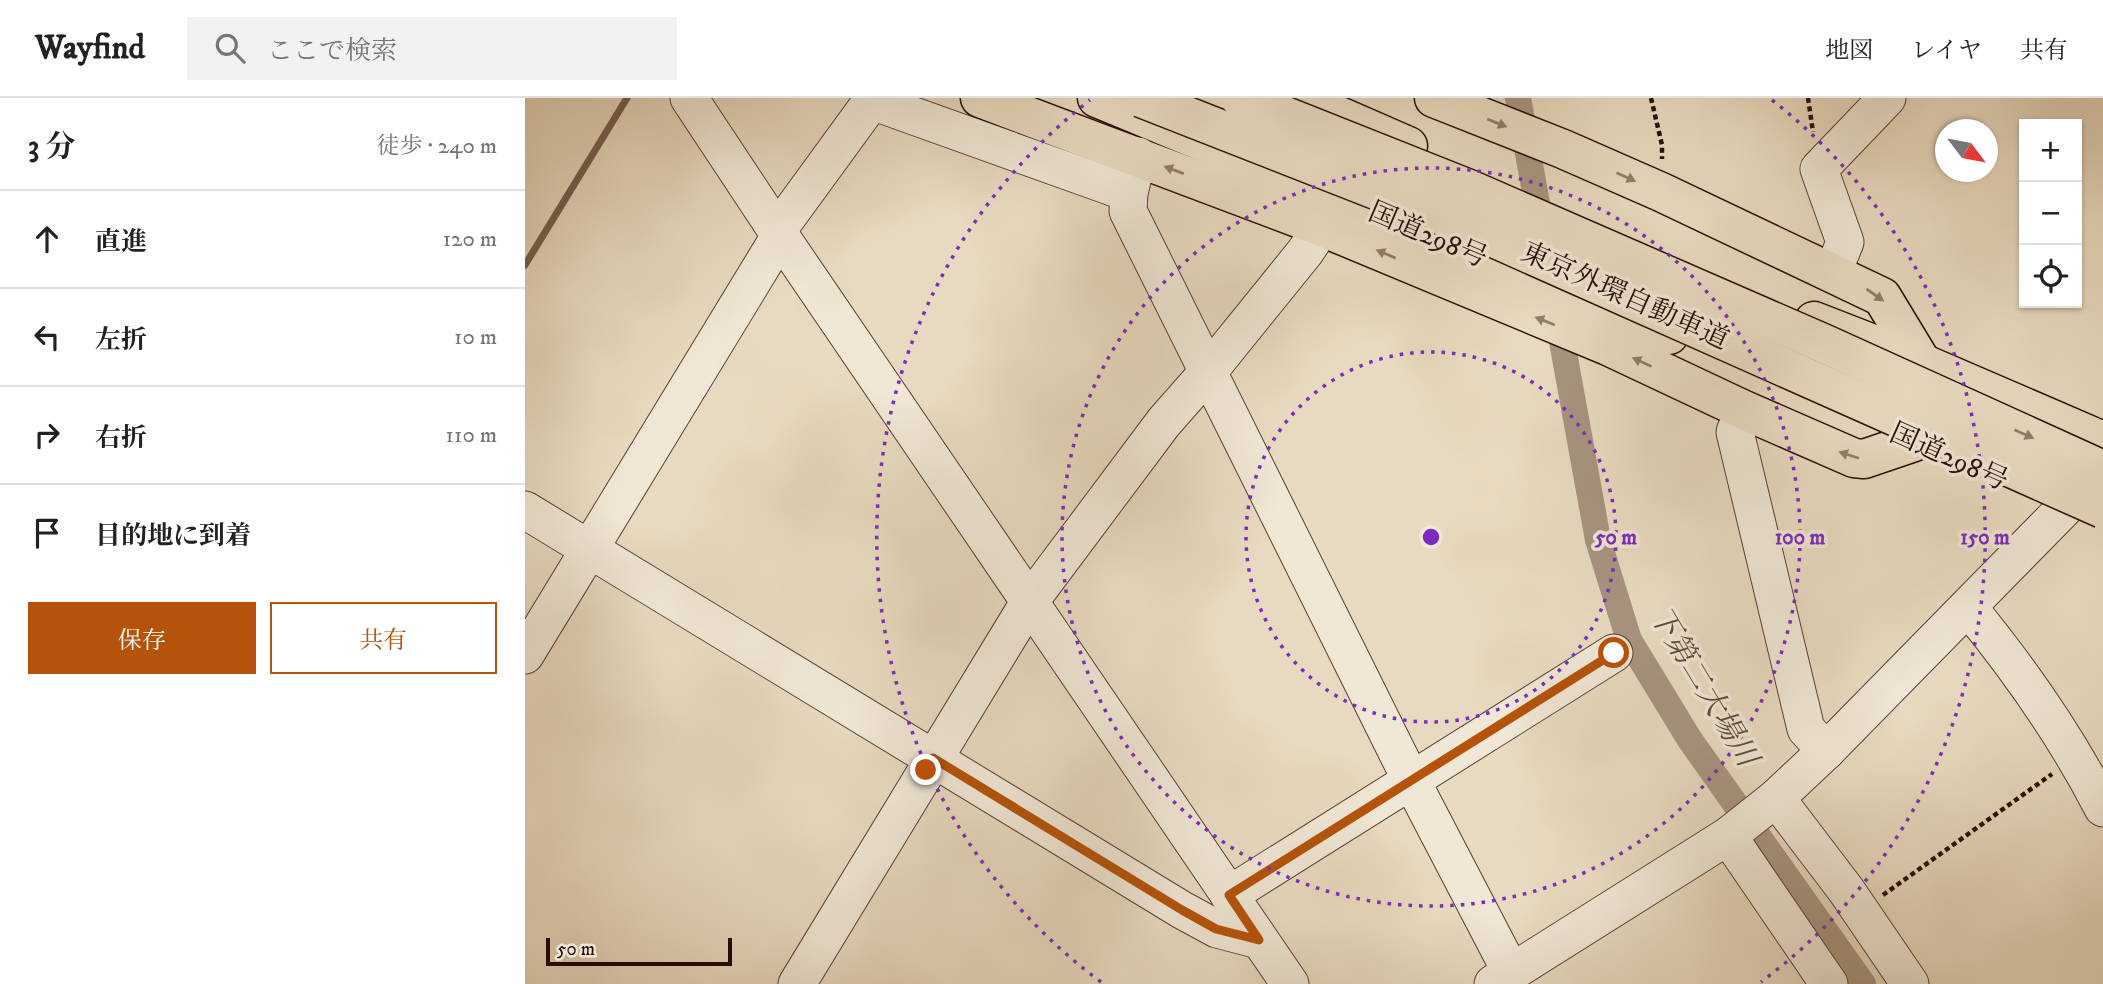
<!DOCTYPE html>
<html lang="ja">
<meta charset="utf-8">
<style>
body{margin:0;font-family:"IM FELL DW Pica","Noto Serif JP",serif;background:#f2f2f2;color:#222}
.controls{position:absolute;right:21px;top:21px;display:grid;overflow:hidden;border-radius:0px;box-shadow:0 2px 5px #0004}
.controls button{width:63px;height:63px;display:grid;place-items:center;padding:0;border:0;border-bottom:2px solid #e0e0e0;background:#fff;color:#222;font:35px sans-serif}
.compass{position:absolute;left:1410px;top:21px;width:63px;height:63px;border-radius:50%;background:#fff;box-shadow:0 2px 5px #0004;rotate:122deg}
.scale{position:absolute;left:21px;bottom:18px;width:186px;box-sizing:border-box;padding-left:7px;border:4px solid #280d05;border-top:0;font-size:19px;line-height:24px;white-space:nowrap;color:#280d05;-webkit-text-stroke:5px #f0e7d6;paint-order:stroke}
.stop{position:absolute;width:21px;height:21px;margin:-16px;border:5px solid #b45309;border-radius:50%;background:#fff}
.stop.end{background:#b45309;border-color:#fff;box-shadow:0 2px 7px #0008}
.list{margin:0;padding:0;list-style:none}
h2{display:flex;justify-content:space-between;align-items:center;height:91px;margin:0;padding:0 28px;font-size:30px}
h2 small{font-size:23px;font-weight:400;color:#767676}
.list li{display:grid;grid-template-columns:46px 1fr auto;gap:21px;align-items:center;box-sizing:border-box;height:98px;padding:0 28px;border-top:2px solid #e0e0e0}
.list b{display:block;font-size:26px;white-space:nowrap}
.list em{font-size:23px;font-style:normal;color:#767676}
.actions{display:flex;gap:14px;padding:21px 28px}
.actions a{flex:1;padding:16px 0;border:2px solid #b45309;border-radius:0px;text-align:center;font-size:24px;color:#b45309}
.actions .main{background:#b45309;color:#fff}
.icon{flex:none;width:38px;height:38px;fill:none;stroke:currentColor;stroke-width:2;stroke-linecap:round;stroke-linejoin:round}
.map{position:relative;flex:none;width:1578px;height:886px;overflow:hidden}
header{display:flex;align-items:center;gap:42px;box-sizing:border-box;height:98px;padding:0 35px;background:#fff;border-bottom:2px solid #e0e0e0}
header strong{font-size:33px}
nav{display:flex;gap:38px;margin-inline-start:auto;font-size:24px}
.search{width:490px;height:63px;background:#f2f2f2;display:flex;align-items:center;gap:18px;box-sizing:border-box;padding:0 24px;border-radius:0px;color:#767676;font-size:26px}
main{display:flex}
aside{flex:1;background:#fff}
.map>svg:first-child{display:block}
</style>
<header>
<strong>Wayfind</strong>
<div class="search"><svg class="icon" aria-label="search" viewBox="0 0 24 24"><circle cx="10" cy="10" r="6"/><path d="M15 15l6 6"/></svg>ここで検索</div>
<nav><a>地図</a><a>レイヤ</a><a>共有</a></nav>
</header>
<main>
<aside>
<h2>3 分<small>徒歩 · 240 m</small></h2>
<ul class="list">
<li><svg class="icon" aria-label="ahead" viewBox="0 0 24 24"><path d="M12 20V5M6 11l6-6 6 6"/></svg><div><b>直進</b></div><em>120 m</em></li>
<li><svg class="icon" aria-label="left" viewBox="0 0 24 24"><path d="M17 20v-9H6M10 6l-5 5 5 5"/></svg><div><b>左折</b></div><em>10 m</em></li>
<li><svg class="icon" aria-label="right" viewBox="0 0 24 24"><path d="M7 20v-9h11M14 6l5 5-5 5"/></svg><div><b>右折</b></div><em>110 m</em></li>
<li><svg class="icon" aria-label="arrive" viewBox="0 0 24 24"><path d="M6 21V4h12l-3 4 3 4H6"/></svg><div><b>目的地に到着</b></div></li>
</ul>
<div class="actions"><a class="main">保存</a><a>共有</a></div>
</aside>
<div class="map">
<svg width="1578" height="886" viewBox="0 0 1578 886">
<rect width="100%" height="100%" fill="#e8dac0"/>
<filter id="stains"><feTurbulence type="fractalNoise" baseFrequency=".00286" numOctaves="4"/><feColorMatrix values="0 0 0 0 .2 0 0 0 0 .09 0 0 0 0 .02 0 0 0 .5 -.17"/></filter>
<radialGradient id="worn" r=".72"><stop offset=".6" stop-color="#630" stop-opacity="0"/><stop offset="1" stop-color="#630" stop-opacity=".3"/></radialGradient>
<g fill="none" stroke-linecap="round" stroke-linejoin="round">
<polyline stroke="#745e4f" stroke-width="7" points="0,167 102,0"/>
<g stroke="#a79480" stroke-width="26">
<polyline points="993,0 1017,133"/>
<polyline points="1032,216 1073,442 1104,542 1165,642 1338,886"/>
</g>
<g stroke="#584034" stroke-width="39">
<g id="minor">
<polyline points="164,0 252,133 765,886"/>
<polyline points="347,3 604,95"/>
<polyline points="613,58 604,95 603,113 886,682 986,874"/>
<polyline points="252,133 349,0"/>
<polyline points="1308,174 1320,144 1294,71 1362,0"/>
<polyline points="1219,312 1210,334 1281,631 1301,653"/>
<polyline points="0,412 657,812 692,831 734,842"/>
<path d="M1443,509C1494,571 1541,638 1578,710"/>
<polyline points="0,557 255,138"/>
<polyline points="1251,700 1321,792 1385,886"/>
<polyline points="1203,738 1304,886"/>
<polyline points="704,797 1089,555"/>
<polyline points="272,886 505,503 639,324 683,274 780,154 797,129"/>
<polyline points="968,886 1203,738 1251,700 1301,653 1571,378"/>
</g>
</g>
<g stroke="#280d05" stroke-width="41">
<g id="highway">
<polyline points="455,0 797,129 1083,248 1219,312 1329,360 1339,361 1389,344"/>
<polyline points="572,0 1144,237"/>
<polyline points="773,0 883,48"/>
<polyline points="909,0 1038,51 1136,94 1357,199 1397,265"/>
<polyline points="1289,223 1397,265 1578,343"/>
</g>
</g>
<g stroke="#280d05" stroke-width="4.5" stroke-dasharray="5 3.5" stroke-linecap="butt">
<polyline points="1126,0 1137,47 1137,61"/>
<polyline points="1283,0 1288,34"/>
<polyline points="1358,797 1527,676"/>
</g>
<use href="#minor" stroke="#f0e7d6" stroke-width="37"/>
<use href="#highway" stroke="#e8dac0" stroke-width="38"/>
<g stroke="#280d05" stroke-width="41" stroke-linecap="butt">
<g id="highway-bridge">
<polyline points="616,0 935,125 1578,411"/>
<polyline points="715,0 944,91 1300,246 1578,372"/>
</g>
</g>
<use href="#highway-bridge" stroke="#e8dac0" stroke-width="38"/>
</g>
<defs><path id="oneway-solid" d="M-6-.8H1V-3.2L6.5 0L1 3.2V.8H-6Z" transform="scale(1.75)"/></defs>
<g fill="#927e6c">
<use href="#oneway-solid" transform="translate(972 25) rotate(22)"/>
<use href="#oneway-solid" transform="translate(649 72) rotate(-159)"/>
<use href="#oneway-solid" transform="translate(1101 79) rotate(24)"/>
<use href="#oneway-solid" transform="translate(861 156) rotate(-157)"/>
<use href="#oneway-solid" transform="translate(1350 197) rotate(35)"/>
<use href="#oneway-solid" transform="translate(1020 223) rotate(-158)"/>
<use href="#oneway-solid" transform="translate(1117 264) rotate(-155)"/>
<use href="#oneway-solid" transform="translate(1499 336) rotate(24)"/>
<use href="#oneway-solid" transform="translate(1324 357) rotate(-162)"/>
</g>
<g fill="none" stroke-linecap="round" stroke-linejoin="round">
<polyline stroke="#b45309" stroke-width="9" points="401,672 408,660 657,812 691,831 734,842 704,797 1089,555"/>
</g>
<g fill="none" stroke="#7b2cbf" stroke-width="3.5" stroke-dasharray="3.5 7">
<circle cx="906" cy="439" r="185"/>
<circle cx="906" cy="439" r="369"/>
<path d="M576 884A554 554 0 0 1 565 2M1247 2A554 554 0 0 1 1236 884"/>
</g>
<g text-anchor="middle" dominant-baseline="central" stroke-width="7" stroke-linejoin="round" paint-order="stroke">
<g font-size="28" fill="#280d05" stroke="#f0e7d6">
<text transform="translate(903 137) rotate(23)">国道298号</text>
<text transform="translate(1100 198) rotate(24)">東京外環自動車道</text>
<text transform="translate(1424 359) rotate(24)">国道298号</text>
</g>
<g font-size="30" font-style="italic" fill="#614a3c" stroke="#f0e7d6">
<text transform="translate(1178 589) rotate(59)">下第二大場川</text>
</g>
</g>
<circle cx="906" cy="439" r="10" fill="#7b2cbf" stroke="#f0e7d6" stroke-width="3.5"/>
<g font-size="21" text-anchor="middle" font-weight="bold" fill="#7b2cbf" stroke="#f0e7d6" stroke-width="7" stroke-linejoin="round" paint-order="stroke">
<text x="1091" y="446">50 m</text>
<text x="1275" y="446">100 m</text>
<text x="1460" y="446">150 m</text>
</g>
<rect width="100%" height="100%" filter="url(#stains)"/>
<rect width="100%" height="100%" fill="url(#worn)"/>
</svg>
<div class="controls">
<button>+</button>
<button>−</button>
<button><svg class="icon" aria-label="locate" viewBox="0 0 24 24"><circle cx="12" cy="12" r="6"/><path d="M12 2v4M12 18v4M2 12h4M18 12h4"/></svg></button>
</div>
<svg class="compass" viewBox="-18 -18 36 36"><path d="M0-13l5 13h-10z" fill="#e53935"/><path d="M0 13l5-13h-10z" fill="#767676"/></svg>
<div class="scale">50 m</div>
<div class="stop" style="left:1089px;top:555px"></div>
<div class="stop end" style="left:401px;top:672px"></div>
</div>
</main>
